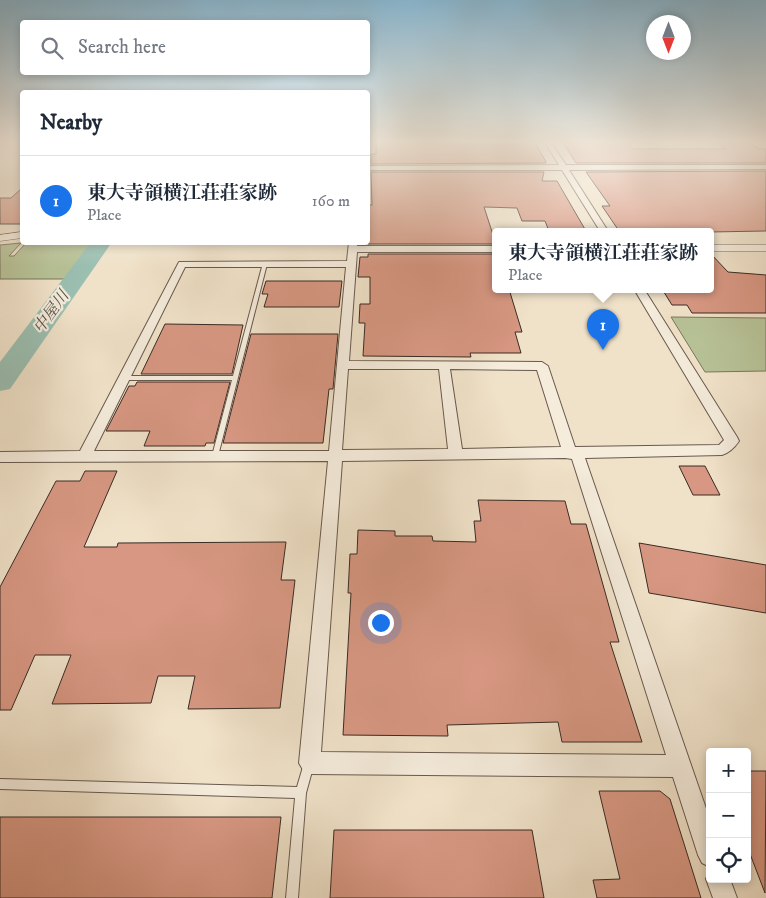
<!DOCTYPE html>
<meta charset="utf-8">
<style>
body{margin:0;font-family:"IM FELL DW Pica","Noto Serif JP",serif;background:#f6f6f7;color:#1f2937}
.controls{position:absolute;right:15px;bottom:15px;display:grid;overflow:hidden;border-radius:5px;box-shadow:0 2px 8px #0003}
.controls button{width:45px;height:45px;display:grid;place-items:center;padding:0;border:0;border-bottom:1px solid #e0e1e3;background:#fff;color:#1f2937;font:25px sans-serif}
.compass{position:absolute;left:646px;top:15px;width:45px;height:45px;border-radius:50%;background:#fff;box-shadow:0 2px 8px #0003;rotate:180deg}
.you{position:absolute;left:380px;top:622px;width:18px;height:18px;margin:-12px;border:4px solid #fff;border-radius:50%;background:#1a73e8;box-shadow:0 0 0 8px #1a73e833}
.badge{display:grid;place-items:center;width:32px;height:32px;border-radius:50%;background:#1a73e8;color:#fff;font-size:16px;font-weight:700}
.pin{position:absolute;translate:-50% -41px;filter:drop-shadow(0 1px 2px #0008)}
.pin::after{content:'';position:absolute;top:26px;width:18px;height:15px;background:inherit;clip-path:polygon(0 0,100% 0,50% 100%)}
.popup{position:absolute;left:492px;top:228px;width:222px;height:65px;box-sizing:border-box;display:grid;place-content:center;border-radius:5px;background:#fff;filter:drop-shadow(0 1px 4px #0005);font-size:16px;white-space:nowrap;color:#747a83}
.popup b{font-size:19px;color:#1f2937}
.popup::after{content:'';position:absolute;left:50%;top:100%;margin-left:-10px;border:10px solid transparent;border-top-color:#fff}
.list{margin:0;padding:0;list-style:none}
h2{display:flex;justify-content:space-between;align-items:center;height:65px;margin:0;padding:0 20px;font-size:21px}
h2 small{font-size:16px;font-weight:400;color:#747a83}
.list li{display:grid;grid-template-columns:32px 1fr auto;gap:15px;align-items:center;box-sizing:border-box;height:90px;padding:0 20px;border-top:1px solid #e0e1e3}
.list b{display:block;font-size:19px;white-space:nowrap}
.list p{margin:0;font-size:16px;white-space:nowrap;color:#747a83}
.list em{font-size:16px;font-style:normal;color:#747a83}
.icon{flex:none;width:28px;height:28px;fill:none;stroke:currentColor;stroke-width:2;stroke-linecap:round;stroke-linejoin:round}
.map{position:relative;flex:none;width:766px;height:898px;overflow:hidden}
.search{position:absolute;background:#fff;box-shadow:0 2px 8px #0003;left:20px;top:20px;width:350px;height:55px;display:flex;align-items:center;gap:12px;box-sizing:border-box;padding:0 18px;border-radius:5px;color:#747a83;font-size:19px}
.panel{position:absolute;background:#fff;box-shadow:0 2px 8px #0003;left:20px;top:90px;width:350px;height:155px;border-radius:5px}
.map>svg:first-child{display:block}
</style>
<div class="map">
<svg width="766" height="898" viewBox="0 0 766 898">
<rect width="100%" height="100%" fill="#f0e2c9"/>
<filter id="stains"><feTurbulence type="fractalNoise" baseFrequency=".004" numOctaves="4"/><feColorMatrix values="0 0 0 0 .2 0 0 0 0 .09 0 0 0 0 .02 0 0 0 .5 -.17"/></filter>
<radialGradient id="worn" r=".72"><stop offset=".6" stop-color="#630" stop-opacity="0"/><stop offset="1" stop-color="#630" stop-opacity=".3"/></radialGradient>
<g fill="#b8c398" stroke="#79775e">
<polygon points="21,243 9,256 14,256 26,243 94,243 66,279 0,279 0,245"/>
<polygon points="671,317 766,318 766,371 705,372"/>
</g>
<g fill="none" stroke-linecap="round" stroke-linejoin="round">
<polygon fill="#9bbfb1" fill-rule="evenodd" points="91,242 112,242 10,389 0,391 0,362"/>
</g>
<g fill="#d79782" stroke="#3a2b25">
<polygon points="376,141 534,141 546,162 546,163 371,164 371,154 376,154"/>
<polygon points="562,141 626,141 634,149 725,149 715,141 741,141 750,143 759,149 766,149 766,163 576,163"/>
<polygon points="766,171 766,231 710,232 619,231 602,206 610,206 586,172"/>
<polygon points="371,172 544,172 542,181 557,181 586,231 549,231 545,221 522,221 517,208 484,207 496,244 368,244 368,205 372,205"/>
<polygon points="22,188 22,224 0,224 0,198 11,198"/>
<polygon points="710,253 728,272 766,275 766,313 692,313 687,305 672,305 662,289 710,289"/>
<polygon points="368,254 496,254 496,289 509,289 522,332 515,332 521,353 470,353 471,357 363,356 365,323 359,323 360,304 370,304 370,277 358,277 360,257 368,257"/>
<polygon points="266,281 342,281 339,307 264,307 268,294 262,294"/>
<polygon points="165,324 243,325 232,374 141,374"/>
<polygon points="251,334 338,334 333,389 329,389 323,443 223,443"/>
<polygon points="137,382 230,382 214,443 206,443 205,446 144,446 150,431 106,431 129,386 135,386"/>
<polygon points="679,466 705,466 720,495 693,495"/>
<polygon points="85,471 117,471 84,547 117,547 118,543 286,542 281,580 295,580 280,708 188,709 195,676 158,676 151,703 52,704 71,655 35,655 11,710 0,710 0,587 56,481 80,481"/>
<polygon points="478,500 565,501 571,524 586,524 619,642 610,642 642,742 562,742 558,722 447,725 448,736 343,735 351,593 348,593 350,554 357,554 358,530 395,531 395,536 432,536 433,541 476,542 474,521 481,521"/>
<polygon points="639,543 766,565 766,613 649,593"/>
<polygon points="747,771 766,771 765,893 747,846"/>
<polygon points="599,791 660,791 670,799 701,898 597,898 593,880 620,879"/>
<polygon points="0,817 281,817 272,898 0,898"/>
<polygon points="334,830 532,830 544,898 330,898"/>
</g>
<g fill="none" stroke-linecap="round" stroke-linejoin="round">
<g stroke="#68594e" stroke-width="2">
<g id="service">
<polygon points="263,263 267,264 218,456 217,458 213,458 212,456 232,380 125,380 122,378 125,376 233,376"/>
<polygon points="309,759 313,760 314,764 306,793 298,898 286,898 295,798 0,789 0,779 297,787 305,760"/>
</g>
</g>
<g stroke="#68594e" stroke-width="2">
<g id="minor">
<polygon points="544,141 550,141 566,165 766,165 766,169 569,170 608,231 600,231 562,170 368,170 368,166 559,165"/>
<path d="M349,242H357V246H496V252H357L349,361L542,362L548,366L575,447L719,445L724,440L634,289H644L737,437L739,441C735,447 729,453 722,455L585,458L710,820V867L702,863L698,855L673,777L310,774L303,770L299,763L328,461L0,462V452L80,451L179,262L347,261ZM185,267H346L329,451H94ZM348,369H439L448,449L342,450ZM450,369L537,370L561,447L462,449ZM565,458L572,459L666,755L321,752L342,461Z"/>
<polygon points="710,870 710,879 730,879 737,898 713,898 706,879"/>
</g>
</g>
<g stroke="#68594e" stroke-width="1">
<g id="tertiary">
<polygon points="0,141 5,141 0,144"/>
<polygon points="22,232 22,238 0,241 0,235"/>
<rect x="710" y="245" width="56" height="6"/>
</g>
</g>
<use href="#service" fill="#f5ecdc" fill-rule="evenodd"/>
<use href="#minor" fill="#f5ecdc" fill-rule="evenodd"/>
<use href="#tertiary" fill="#f5ecdc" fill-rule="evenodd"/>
</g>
<linearGradient id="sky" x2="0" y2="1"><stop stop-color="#89b8d2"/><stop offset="0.53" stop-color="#f8f2e7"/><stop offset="1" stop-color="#f8f2e7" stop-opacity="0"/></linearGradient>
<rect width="766" height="267" fill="url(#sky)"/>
<g text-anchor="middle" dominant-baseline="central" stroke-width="4.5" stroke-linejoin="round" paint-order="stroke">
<g font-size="16" font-style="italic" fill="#525048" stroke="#f5ecdc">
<text transform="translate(51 312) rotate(-54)">中屋川</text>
</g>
</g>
<rect width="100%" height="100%" filter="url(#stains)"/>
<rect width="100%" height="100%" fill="url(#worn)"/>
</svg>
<div class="controls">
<button>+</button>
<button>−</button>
<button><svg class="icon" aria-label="locate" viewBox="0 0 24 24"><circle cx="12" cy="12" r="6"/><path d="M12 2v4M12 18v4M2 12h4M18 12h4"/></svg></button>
</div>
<svg class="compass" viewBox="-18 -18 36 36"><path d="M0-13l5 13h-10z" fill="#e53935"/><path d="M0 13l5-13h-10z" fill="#747a83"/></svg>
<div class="you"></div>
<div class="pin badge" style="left:603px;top:350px">1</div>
<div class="popup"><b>東大寺領横江荘荘家跡</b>Place</div>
<div class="search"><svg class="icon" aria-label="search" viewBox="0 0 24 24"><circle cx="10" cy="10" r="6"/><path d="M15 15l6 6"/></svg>Search here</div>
<section class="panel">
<h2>Nearby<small></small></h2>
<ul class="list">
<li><span class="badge">1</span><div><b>東大寺領横江荘荘家跡</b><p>Place</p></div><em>160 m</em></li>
</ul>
</section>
</div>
